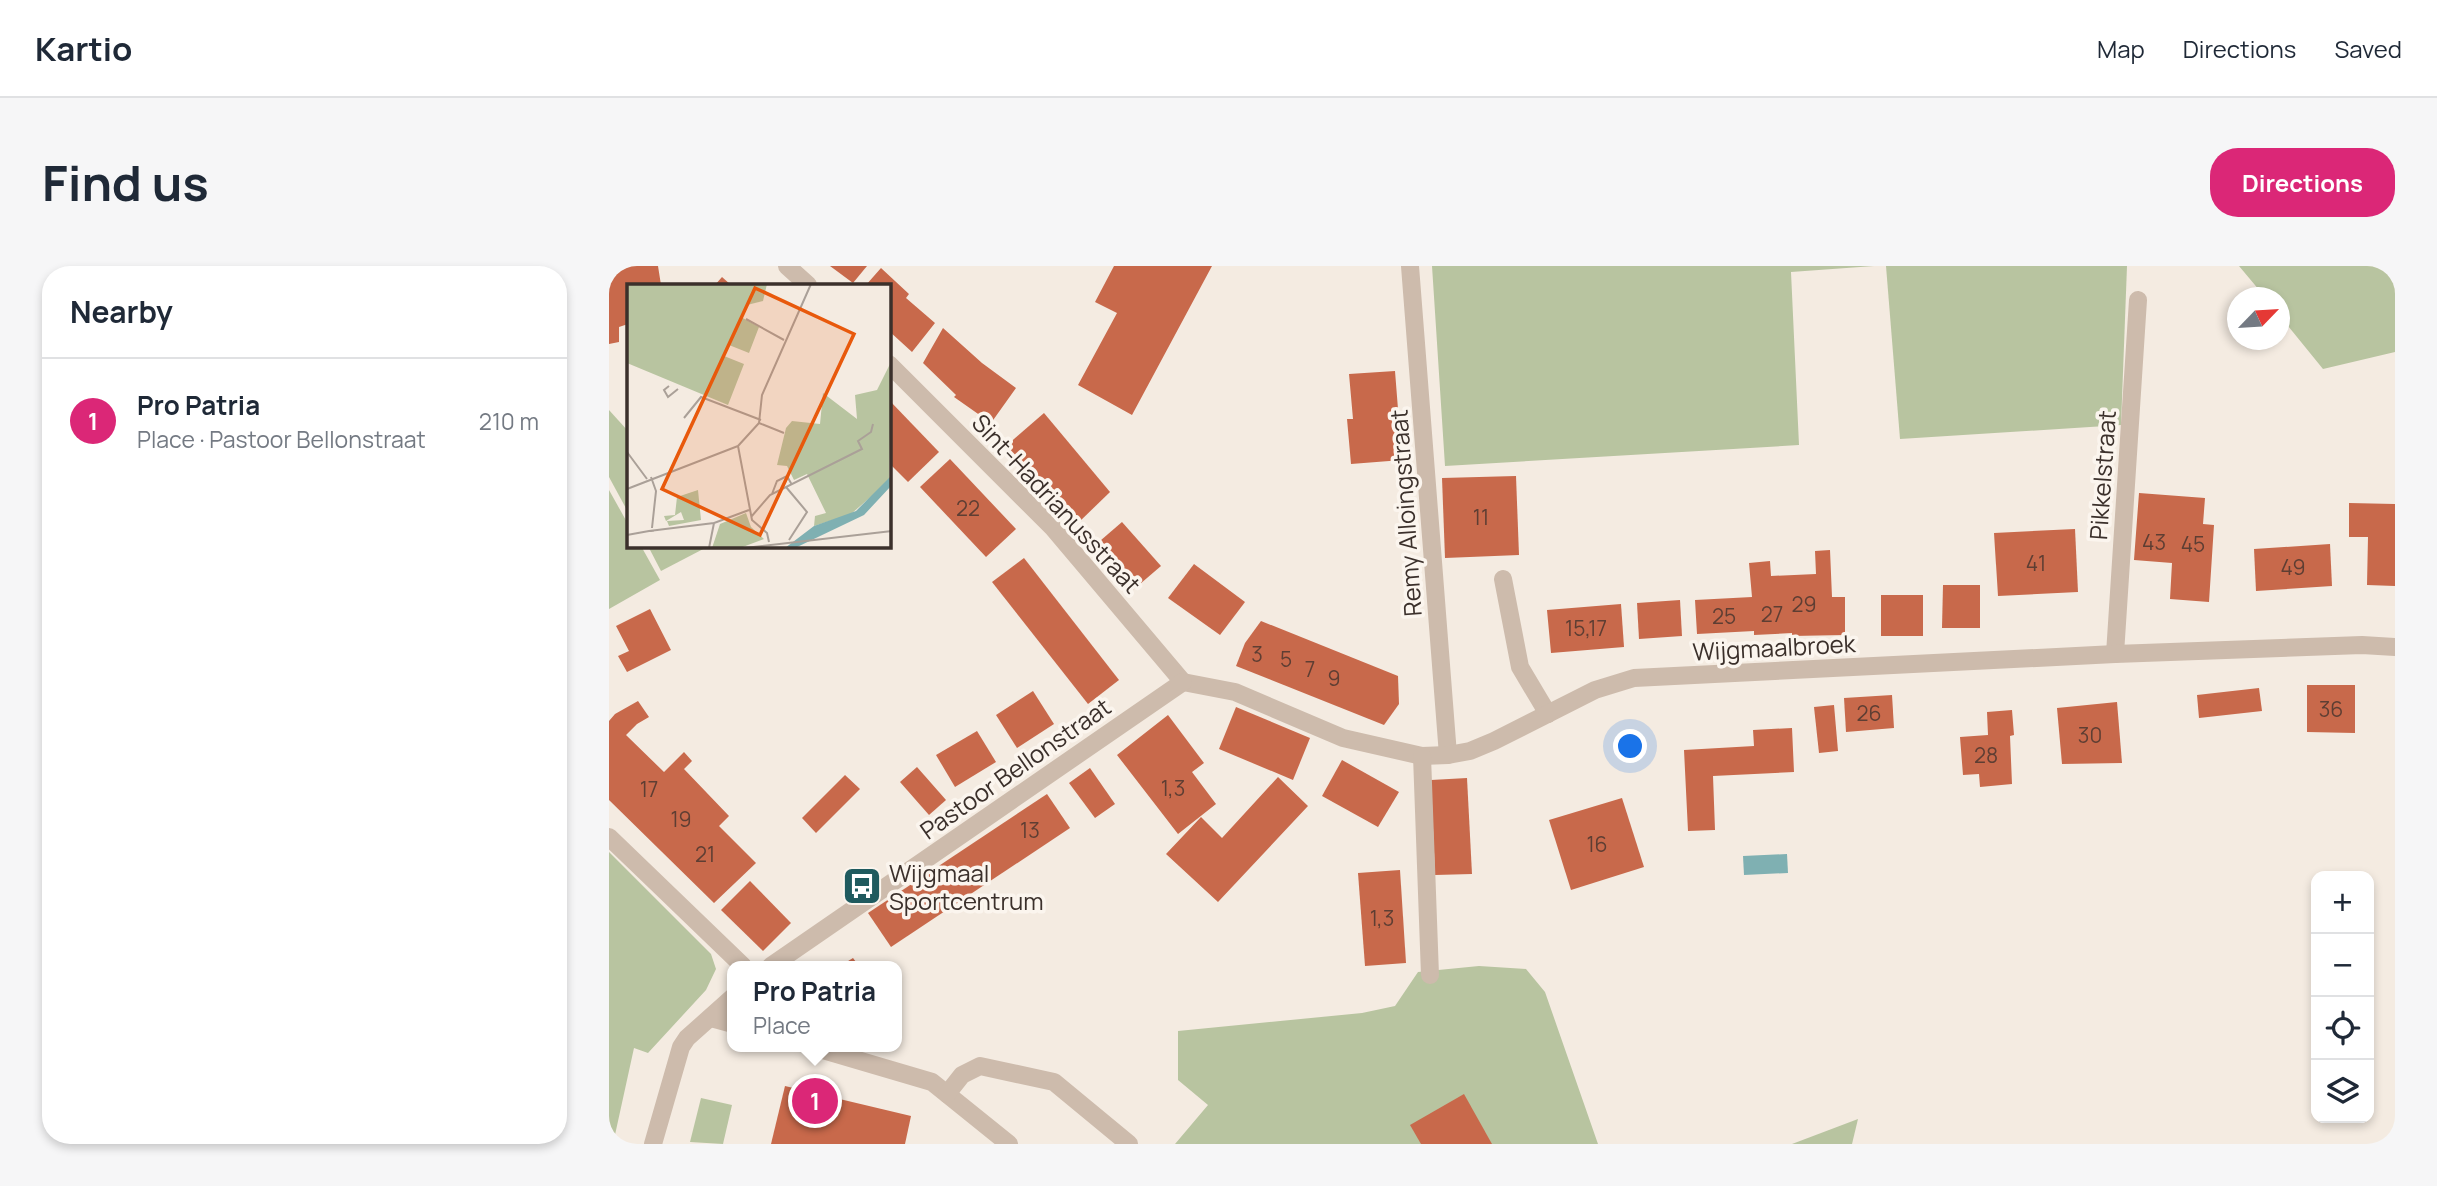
<!DOCTYPE html>
<meta charset="utf-8">
<style>
body{margin:0;font-family:Manrope,sans-serif;background:#f6f6f7;color:#1f2937}
.controls{position:absolute;right:21px;bottom:21px;display:grid;overflow:hidden;border-radius:14px;box-shadow:0 4px 10px #0003}
.controls button{width:63px;height:63px;display:grid;place-items:center;padding:0;border:0;border-bottom:2px solid #e0e1e3;background:#fff;color:#1f2937;font:35px sans-serif}
.compass{position:absolute;left:1618px;top:21px;width:63px;height:63px;border-radius:50%;background:#fff;box-shadow:0 4px 10px #0003;rotate:65deg}
.you{position:absolute;left:1022px;top:481px;width:24px;height:24px;margin:-18px;border:5px solid #fff;border-radius:50%;background:#1a73e8;box-shadow:0 0 0 10px #1a73e833}
.badge{display:grid;place-items:center;width:46px;height:46px;border-radius:50%;background:#db2777;color:#fff;font-size:23px;font-weight:700}
.pin{position:absolute;translate:-50% -50%;border:4px solid #fff;box-shadow:0 2px 7px #0006}
.popup{position:absolute;left:118px;top:695px;width:175px;height:91px;box-sizing:border-box;display:grid;place-content:center;border-radius:14px;background:#fff;filter:drop-shadow(0 2px 5px #0005);font-size:23px;white-space:nowrap;color:#747a83}
.popup b{font-size:26px;color:#1f2937}
.popup::after{content:'';position:absolute;left:50%;top:100%;margin-left:-14px;border:14px solid transparent;border-top-color:#fff}
.list{margin:0;padding:0;list-style:none}
h2{display:flex;justify-content:space-between;align-items:center;height:91px;margin:0;padding:0 28px;font-size:30px}
h2 small{font-size:23px;font-weight:400;color:#747a83}
.list li{display:grid;grid-template-columns:46px 1fr auto;gap:21px;align-items:center;box-sizing:border-box;height:126px;padding:0 28px;border-top:2px solid #e0e1e3}
.list b{display:block;font-size:26px;white-space:nowrap}
.list p{margin:0;font-size:23px;white-space:nowrap;color:#747a83}
.list em{font-size:23px;font-style:normal;color:#747a83}
.icon{flex:none;width:38px;height:38px;fill:none;stroke:currentColor;stroke-width:2;stroke-linecap:round;stroke-linejoin:round}
.map{position:relative;flex:none;width:1786px;height:878px;overflow:hidden;border-radius:28px}
header{display:flex;align-items:center;gap:42px;box-sizing:border-box;height:98px;padding:0 35px;background:#fff;border-bottom:2px solid #e0e1e3}
header strong{font-size:33px}
nav{display:flex;gap:38px;margin-inline-start:auto;font-size:24px}
.intro{display:flex;align-items:center;justify-content:space-between;box-sizing:border-box;height:168px;padding:0 42px}
h1{margin:0;font-size:49px}
.button{padding:18px 32px;border-radius:28px;background:#db2777;color:#fff;font-size:24px;font-weight:700}
main{display:flex;gap:42px;padding:0 42px}
aside{flex:1;background:#fff;border-radius:28px;box-shadow:0 4px 10px #0003}
.map>svg:first-child{display:block}
</style>
<header>
<strong>Kartio</strong>
<nav><a>Map</a><a>Directions</a><a>Saved</a></nav>
</header>
<div class="intro"><h1>Find us</h1><a class="button">Directions</a></div>
<main>
<aside>
<h2>Nearby<small></small></h2>
<ul class="list">
<li><span class="badge">1</span><div><b>Pro Patria</b><p>Place · Pastoor Bellonstraat</p></div><em>210 m</em></li>
</ul>
</aside>
<div class="map">
<svg width="1786" height="878" viewBox="0 0 1786 878">
<rect width="100%" height="100%" fill="#f4ebe1"/>
<g fill="#b8c4a0">
<polygon points="823,0 1265,0 1182,6 1190,179 836,200"/>
<polygon points="1277,0 1518,0 1512,159 1291,173"/>
<polygon points="1630,0 1786,0 1786,86 1714,103 1671,50 1671,32 1656,31"/>
<polygon points="0,144 19,165 19,246 0,211"/>
<polygon points="0,224 19,258 19,280 32,280 51,314 0,343"/>
<polygon points="39,280 100,280 52,305"/>
<polygon points="0,586 102,688 107,703 97,724 39,787 25,782 4,878 0,878"/>
<polygon points="870,700 917,703 936,726 989,878 566,878 599,839 569,814 569,765 753,747 786,740 809,706"/>
<polygon points="92,832 123,839 114,878 81,876"/>
<polygon points="1249,853 1243,878 1183,878"/>
</g>
<polygon fill="#7fb0b2" points="1178,588 1179,607 1135,609 1134,590"/>
<g fill="#c8694b">
<polygon points="0,0 49,0 52,19 19,19 19,58 10,61 10,76 0,78"/>
<polygon points="221,0 258,0 244,17"/>
<polygon points="505,0 603,0 523,149 469,119 508,47 486,36"/>
<polygon points="272,2 300,28 297,32 326,57 303,86 280,65 280,19 257,19"/>
<polygon points="113,11 122,19 106,19"/>
<polygon points="334,62 373,97 407,122 382,157 345,131 347,129 314,97"/>
<polygon points="786,105 793,194 742,198 738,153 744,153 740,108"/>
<polygon points="280,134 330,186 299,216 280,197"/>
<polygon points="435,147 501,226 468,258 397,180"/>
<polygon points="341,193 407,263 377,291 311,221"/>
<polygon points="907,210 910,289 836,292 833,212"/>
<polygon points="1530,227 1596,232 1594,258 1605,259 1600,336 1561,333 1563,297 1525,294"/>
<polygon points="1740,237 1786,238 1786,320 1758,319 1759,271 1740,271"/>
<polygon points="513,256 552,300 524,324 484,281"/>
<polygon points="1466,263 1469,326 1389,330 1385,267"/>
<polygon points="1721,278 1723,320 1647,325 1645,283"/>
<polygon points="1221,284 1223,331 1236,331 1236,369 1183,370 1183,367 1145,369 1145,365 1088,368 1086,334 1143,331 1140,297 1161,295 1162,310 1207,308 1206,285"/>
<polygon points="415,292 510,414 479,438 383,316"/>
<polygon points="585,298 636,336 611,369 559,332"/>
<polygon points="1334,319 1371,319 1371,362 1333,362"/>
<rect x="1272" y="329" width="42" height="41"/>
<polygon points="1071,334 1073,370 1030,373 1028,337"/>
<polygon points="1012,338 1015,381 942,387 938,344"/>
<polygon points="41,343 62,384 18,406 9,390 20,385 7,360"/>
<polygon points="652,355 789,410 790,438 775,459 627,400 636,377"/>
<polygon points="1698,419 1746,419 1746,467 1698,466"/>
<polygon points="1650,422 1653,445 1590,452 1588,429"/>
<polygon points="424,425 445,458 408,482 387,449"/>
<polygon points="1283,429 1285,462 1237,466 1235,432"/>
<polygon points="29,435 40,451 28,458 17,469 55,506 75,486 83,495 75,503 120,550 110,560 147,597 105,637 0,534 0,455 6,448"/>
<polygon points="1508,436 1513,497 1453,498 1448,442"/>
<polygon points="1225,439 1229,485 1210,487 1205,441"/>
<polygon points="627,441 701,472 684,514 610,483"/>
<polygon points="1403,444 1405,469 1401,470 1403,518 1371,521 1370,508 1354,509 1351,471 1379,469 1378,446"/>
<polygon points="559,449 595,497 583,506 607,538 569,568 508,489"/>
<polygon points="1183,462 1185,506 1104,510 1106,564 1079,565 1075,484 1145,480 1144,464"/>
<polygon points="368,465 387,496 346,521 327,489"/>
<polygon points="733,494 790,526 769,561 713,530"/>
<polygon points="308,501 337,534 320,549 291,516"/>
<polygon points="481,502 506,538 486,552 460,517"/>
<polygon points="236,509 251,523 207,567 193,552"/>
<polygon points="669,511 699,540 609,636 557,588 592,551 613,572"/>
<polygon points="858,512 863,608 826,609 822,514"/>
<polygon points="438,528 461,562 282,681 259,647"/>
<polygon points="1013,532 1035,601 962,624 940,554"/>
<polygon points="791,604 797,697 756,700 749,607"/>
<polygon points="141,615 182,657 154,685 112,644"/>
<polygon points="244,692 250,700 231,700"/>
<polygon points="176,820 302,850 296,878 162,878"/>
<polygon points="855,828 883,878 812,878 801,859"/>
</g>
<g fill="none" stroke-linecap="round" stroke-linejoin="round">
<g stroke="#cdbbac" stroke-width="18">
<polyline points="178,0 199,19"/>
<polyline points="801,0 839,489"/>
<polyline points="280,98 444,262 574,416"/>
<polyline points="894,313 911,401 939,448"/>
<polyline points="1506,388 1529,34"/>
<polyline points="574,416 626,426 734,472 813,490 839,489 861,485 885,475 986,424 1025,412 1506,388 1753,379 1786,381"/>
<polyline points="813,490 821,709"/>
<polyline points="0,571 134,700"/>
<polyline points="162,700 574,416"/>
<polyline points="102,752 124,758"/>
<polyline points="204,781 323,816 400,878"/>
<polyline points="338,828 353,809 371,800 445,816 520,878"/>
<polyline points="44,878 72,781 78,772 124,731"/>
</g>
</g>
<defs>
<g id="bus-square" transform="scale(2.0125)"><rect x="-9" y="-9" width="18" height="18" rx="4" fill="#1f5a5e" stroke="#fbf5ee"/><path d="M-5-6H5V4H4V6H2V4H-2V6H-4V4H-5ZM-3.5-4V0h7V-4ZM-3.5 1.2v1.5H-2V1.2ZM2 1.2v1.5H3.5V1.2Z" fill="#fff"/></g>
</defs>
<g fill-rule="evenodd">
<use href="#bus-square" x="253" y="620"/>
</g>
<g text-anchor="middle" dominant-baseline="central" stroke-width="7" stroke-linejoin="round" paint-order="stroke">
<g font-size="21" fill="#5e3e33">
<text x="359" y="242">22</text>
<text x="872" y="251">11</text>
<text x="1545" y="276">43</text>
<text x="1584" y="278">45</text>
<text x="1427" y="297">41</text>
<text x="1684" y="301">49</text>
<text x="1195" y="338">29</text>
<text x="1163" y="348">27</text>
<text x="1115" y="350">25</text>
<text x="977" y="362">15,17</text>
<text x="648" y="388">3</text>
<text x="677" y="393">5</text>
<text x="701" y="403">7</text>
<text x="725" y="412">9</text>
<text x="1722" y="443">36</text>
<text x="1260" y="447">26</text>
<text x="1481" y="469">30</text>
<text x="1377" y="489">28</text>
<text x="564" y="522">1,3</text>
<text x="40" y="523">17</text>
<text x="72" y="553">19</text>
<text x="421" y="564">13</text>
<text x="988" y="578">16</text>
<text x="96" y="588">21</text>
<text x="773" y="652">1,3</text>
</g>
<g font-size="24" fill="#3b302b" stroke="#fbf5ee">
<text transform="translate(1493 209) rotate(-86)">Pikkelstraat</text>
<text transform="translate(448 237) rotate(47)">Sint-Hadrianusstraat</text>
<text transform="translate(796 247) rotate(-94)">Remy Alloingstraat</text>
<text transform="translate(1165 381) rotate(-3)">Wijgmaalbroek</text>
<text transform="translate(406 502) rotate(-35)">Pastoor Bellonstraat</text>
</g>
<g font-size="24" fill="#3b302b" stroke="#fbf5ee" text-anchor="start">
<text x="280" y="606">Wijgmaal<tspan x="280" dy="28">Sportcentrum</tspan></text>
</g>
</g>
<g transform="translate(18 18)">
<rect width="264" height="264" fill="#f4ebe1"/>
<path d="M0,0H140L136,17L120,21L114,33L132,43L122,69L102,61L97,72L117,80L101,121L0,79ZM264,78L262,197L224,230L187,242L188,232L199,229L180,190L167,196L160,182L150,181L159,144L165,137L193,140L196,109L230,135L228,111L250,106ZM71,206L74,236L42,242L40,237L57,236L54,228L39,237L37,232L48,231L50,213ZM119,229L124,243L137,255L113,264H85L93,240Z" fill="#b8c4a0"/>
<path d="M264,192V202L237,231L168,264H158L187,242L229,227Z" fill="#7fb0b2"/>
<path fill="none" stroke="#aaa098" stroke-width="2" d="M119,35L157,56M42,102L37,106L41,113L51,105M57,134L74,113L134,136M132,139L157,149M111,162L132,139L135,111L184,0M111,162L125,236L140,249L142,258M0,168L20,195M24,193L29,207L25,244M159,203L180,228L162,256M0,205L111,162M145,210L150,197L160,192L165,201M124,233L143,211L235,165L231,157L244,148L246,140M27,247H22L87,239M0,251L22,247M82,264L87,239L122,226M118,264L265,247"/>
<path fill="#e8590c" fill-opacity="0.15" stroke="#e8590c" stroke-width="3.5" d="M128,4L227,50L133,251L35,205Z"/>
<rect width="264" height="264" fill="none" stroke="#3b302b" stroke-width="3.5"/>
</g>
</svg>
<div class="controls">
<button>+</button>
<button>−</button>
<button><svg class="icon" aria-label="locate" viewBox="0 0 24 24"><circle cx="12" cy="12" r="6"/><path d="M12 2v4M12 18v4M2 12h4M18 12h4"/></svg></button>
<button><svg class="icon" aria-label="layers" viewBox="0 0 24 24"><path d="M12 4l9 5-9 5-9-5zM3 14l9 5 9-5"/></svg></button>
</div>
<svg class="compass" viewBox="-18 -18 36 36"><path d="M0-13l5 13h-10z" fill="#e53935"/><path d="M0 13l5-13h-10z" fill="#747a83"/></svg>
<div class="you"></div>
<div class="pin badge" style="left:206px;top:835px">1</div>
<div class="popup"><b>Pro Patria</b>Place</div>
</div>
</main>
